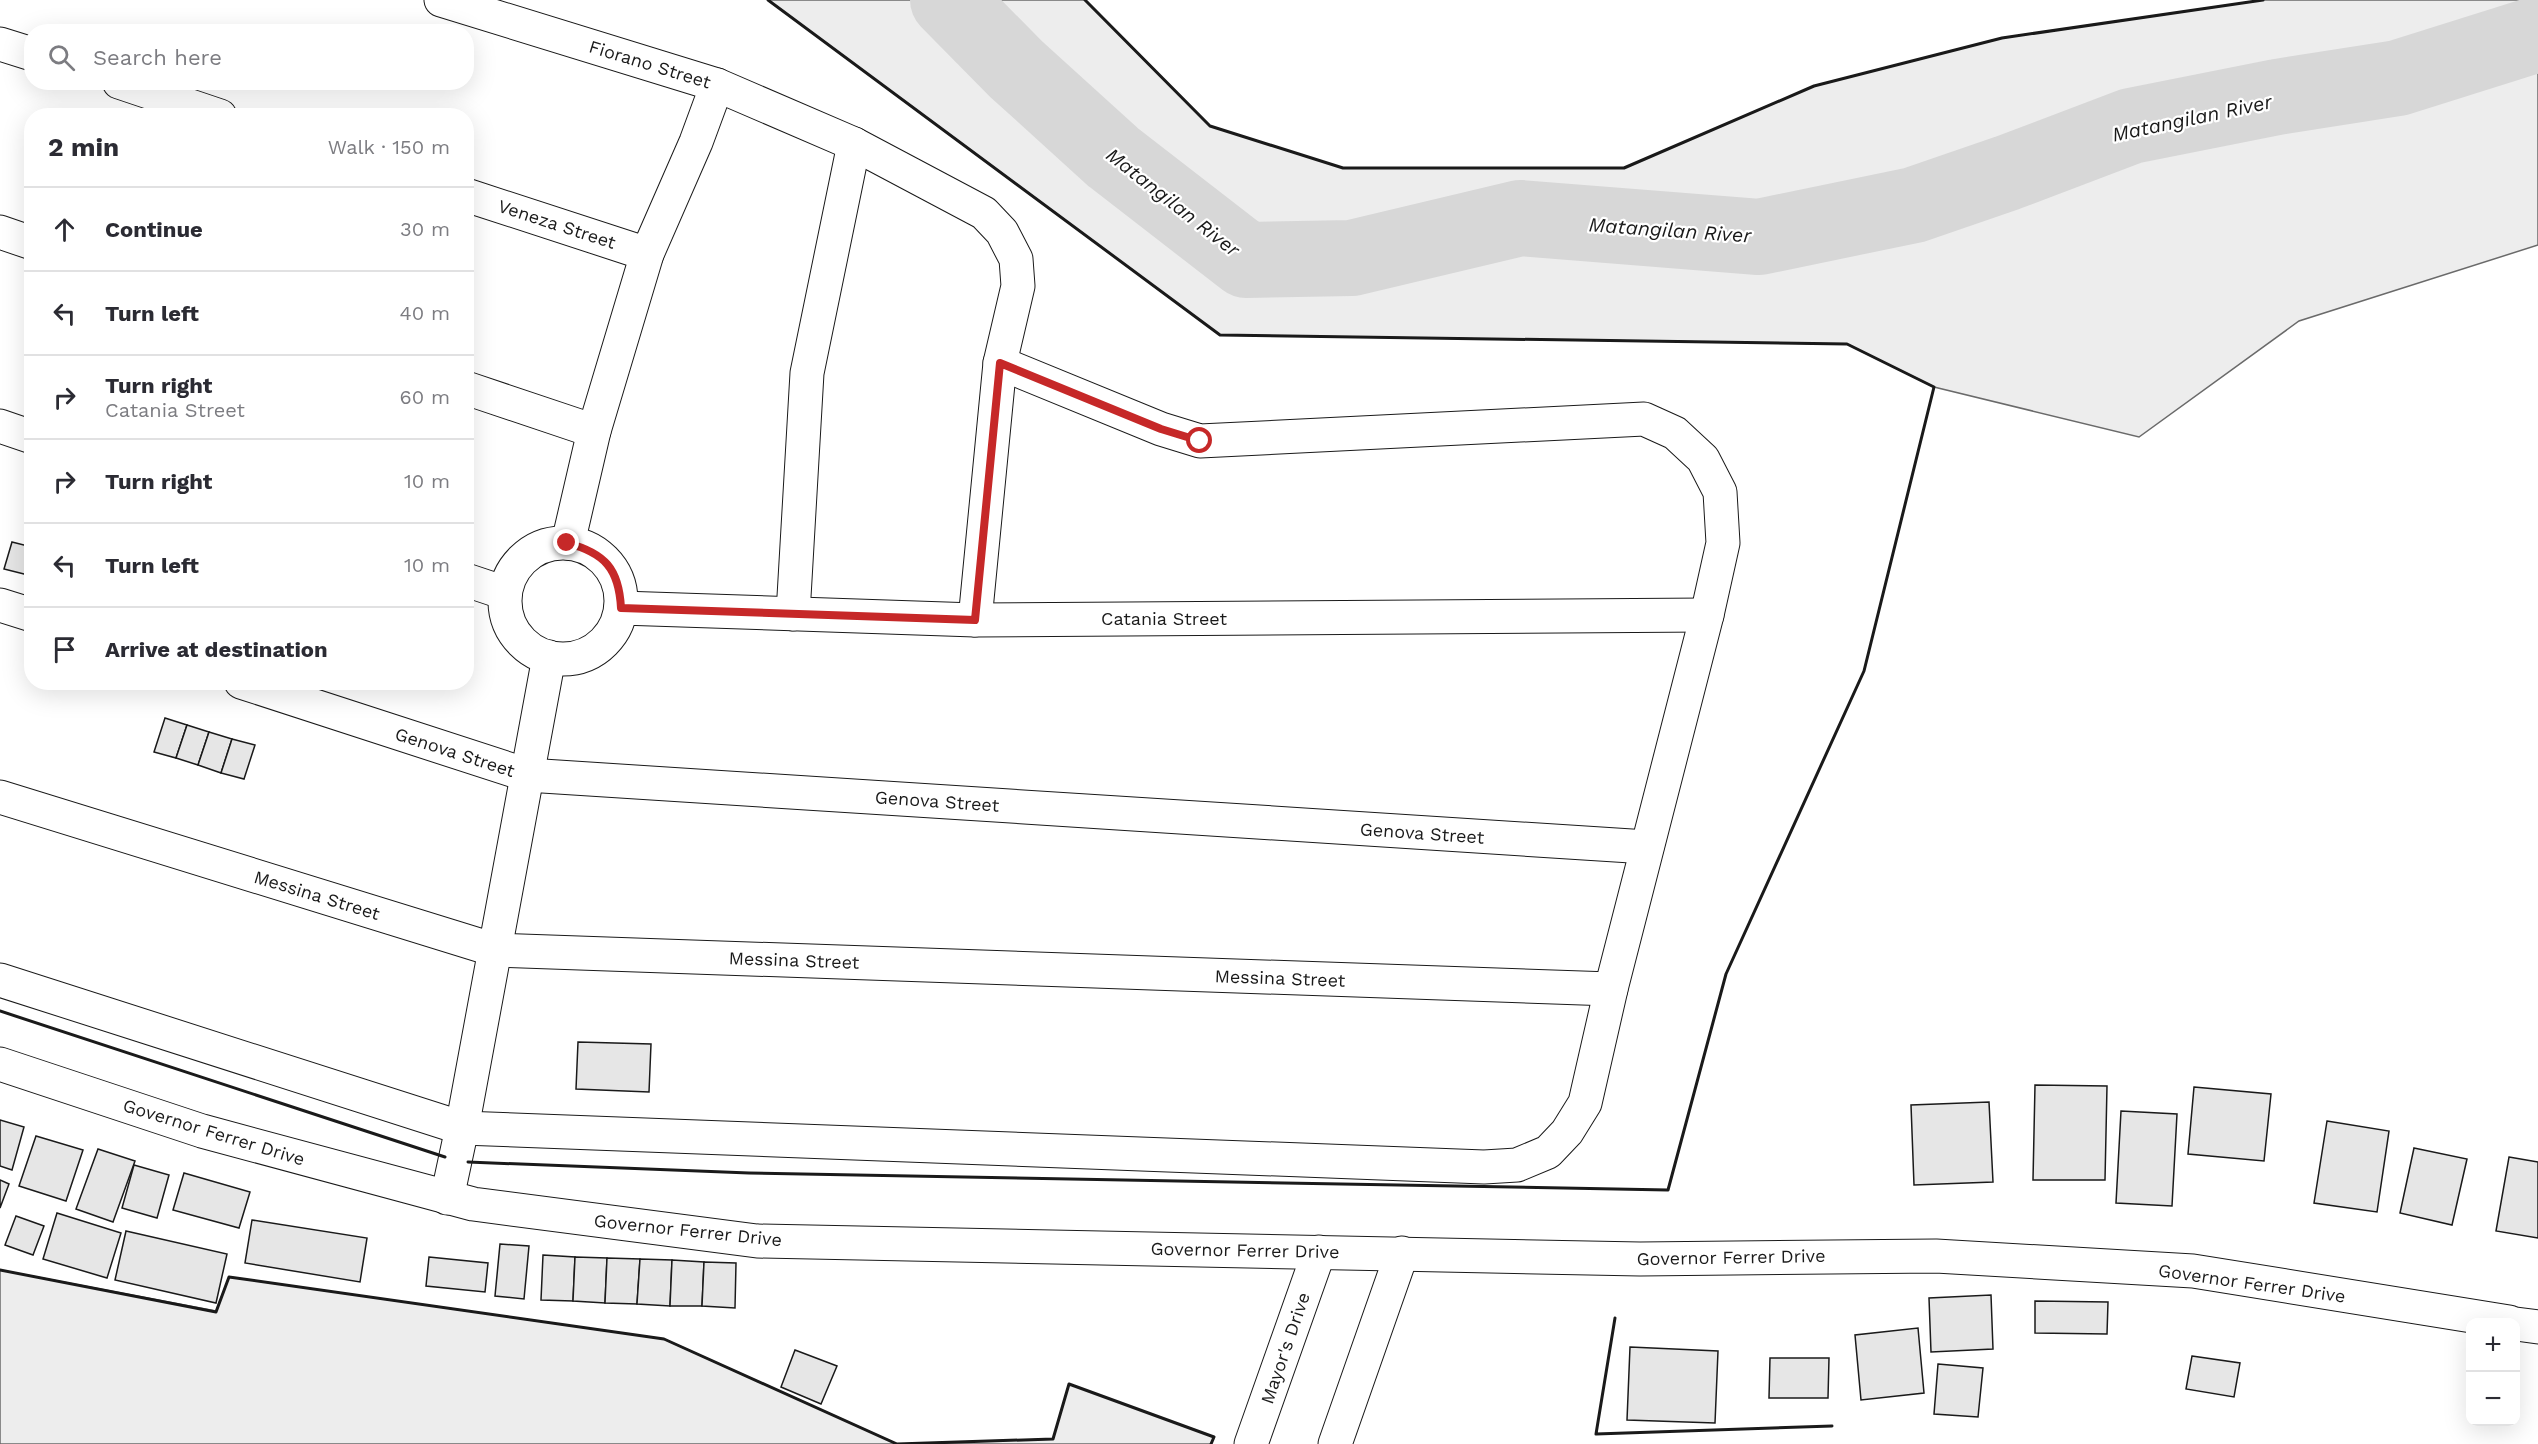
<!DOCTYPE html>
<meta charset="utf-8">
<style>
body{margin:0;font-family:"Work Sans",sans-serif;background:#f7f7f7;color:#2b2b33}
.controls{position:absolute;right:18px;bottom:18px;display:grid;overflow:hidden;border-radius:12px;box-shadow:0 6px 24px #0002}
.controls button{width:54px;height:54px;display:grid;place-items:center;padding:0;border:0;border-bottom:2px solid #e1e1e2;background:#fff;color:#2b2b33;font:30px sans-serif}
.stop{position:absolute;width:18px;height:18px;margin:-14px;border:4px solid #c62828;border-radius:50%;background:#fff}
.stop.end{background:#c62828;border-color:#fff;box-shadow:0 2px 6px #0008}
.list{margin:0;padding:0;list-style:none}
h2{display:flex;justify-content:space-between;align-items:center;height:78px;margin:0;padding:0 24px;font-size:26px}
h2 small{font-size:20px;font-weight:400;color:#7c7c81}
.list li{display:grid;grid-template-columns:39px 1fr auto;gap:18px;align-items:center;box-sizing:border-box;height:84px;padding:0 24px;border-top:2px solid #e1e1e2}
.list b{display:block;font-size:22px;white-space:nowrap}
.list p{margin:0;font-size:20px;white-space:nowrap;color:#7c7c81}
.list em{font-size:20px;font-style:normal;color:#7c7c81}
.icon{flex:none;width:33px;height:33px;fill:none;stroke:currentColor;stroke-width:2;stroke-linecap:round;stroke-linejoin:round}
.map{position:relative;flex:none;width:2538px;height:1444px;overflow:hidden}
.search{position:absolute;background:#fff;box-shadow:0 6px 24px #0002;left:24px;top:24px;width:450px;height:66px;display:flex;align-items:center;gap:15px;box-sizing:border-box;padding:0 21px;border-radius:24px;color:#7c7c81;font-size:22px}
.panel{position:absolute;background:#fff;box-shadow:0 6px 24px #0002;left:24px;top:108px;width:450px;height:582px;border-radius:24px}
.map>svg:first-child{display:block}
</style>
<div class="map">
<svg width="2538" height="1444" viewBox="0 0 2538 1444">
<rect width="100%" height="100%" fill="#fff"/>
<g fill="#ededed" stroke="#6a6a6a" stroke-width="1.5">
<polygon points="768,0 1085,0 1210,126 1343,168 1624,168 1814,86 2002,38 2263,0 2538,0 2538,245 2299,321 2139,437 1934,387 1847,344 1220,335"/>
<polygon points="0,1270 216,1311 229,1277 664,1339 897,1444 1053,1439 1069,1384 1214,1437 1211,1444 0,1444"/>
</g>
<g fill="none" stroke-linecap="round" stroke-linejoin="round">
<polyline stroke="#d7d7d7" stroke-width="76" points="948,0 1016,69 1113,157 1246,260 1352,258 1520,218 1759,237 1914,205 2007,173 2131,126 2277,97 2398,78 2538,34"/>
</g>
<g fill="#e6e6e6" stroke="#1a1a1a" stroke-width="1.5">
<polygon points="12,542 32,547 32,576 4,569"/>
<polygon points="165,718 187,725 176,758 154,752"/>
<polygon points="187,725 209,732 198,765 176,758"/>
<polygon points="209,732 232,739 221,773 198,765"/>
<polygon points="232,739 255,745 244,779 221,773"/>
<polygon points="578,1042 651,1044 649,1092 576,1089"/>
<polygon points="2035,1085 2107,1086 2105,1180 2033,1180"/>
<polygon points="2194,1087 2271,1094 2264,1161 2188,1154"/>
<polygon points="1989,1102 1993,1182 1914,1185 1911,1105"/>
<polygon points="2121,1111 2177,1114 2172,1206 2116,1203"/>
<polygon points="0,1120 24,1127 12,1170 0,1166"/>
<polygon points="2327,1121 2389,1131 2377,1212 2314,1203"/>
<polygon points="36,1136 83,1150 66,1201 19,1186"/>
<polygon points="2414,1148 2467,1159 2452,1225 2400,1213"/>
<polygon points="98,1149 135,1161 113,1222 76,1209"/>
<polygon points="2509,1157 2538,1162 2538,1238 2496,1231"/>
<polygon points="134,1165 169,1175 157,1218 122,1208"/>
<polygon points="184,1173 250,1192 239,1228 173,1210"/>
<polygon points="0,1180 9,1184 0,1208"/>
<polygon points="57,1213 121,1233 107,1278 43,1259"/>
<polygon points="16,1216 44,1226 33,1255 5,1245"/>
<polygon points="252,1220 367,1238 360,1282 245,1263"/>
<polygon points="126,1231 227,1254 216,1303 115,1280"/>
<polygon points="500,1244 529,1246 524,1299 495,1296"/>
<polygon points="543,1255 575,1257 573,1301 541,1300"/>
<polygon points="429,1257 488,1263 485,1292 426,1286"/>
<polygon points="575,1257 607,1258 605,1303 573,1301"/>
<polygon points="607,1258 640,1259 637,1304 605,1303"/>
<polygon points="640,1259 672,1260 670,1306 637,1304"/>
<polygon points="672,1260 704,1262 702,1306 670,1306"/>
<polygon points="704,1262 736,1263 735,1308 702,1306"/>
<polygon points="1991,1295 1993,1349 1931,1352 1929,1298"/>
<polygon points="2035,1301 2108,1302 2107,1334 2035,1333"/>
<polygon points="1918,1328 1924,1393 1861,1400 1855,1335"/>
<polygon points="1630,1347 1718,1351 1715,1423 1627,1420"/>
<polygon points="795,1350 837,1366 821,1404 781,1387"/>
<polygon points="2192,1356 2240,1363 2234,1397 2186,1389"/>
<polygon points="1770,1358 1829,1358 1828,1398 1769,1398"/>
<polygon points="1938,1364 1983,1368 1978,1417 1934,1414"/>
</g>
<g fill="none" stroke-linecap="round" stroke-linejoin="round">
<g stroke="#1a1a1a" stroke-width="35">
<g id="minor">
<polyline points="441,0 717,85 854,144 984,213 1002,232 1016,259 1018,286 1000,363 975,620"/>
<polyline points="0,44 32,54"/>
<polyline points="119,82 220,116"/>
<polyline points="466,195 647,254"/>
<polyline points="0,232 32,243"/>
<polyline points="466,388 594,431"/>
<polyline points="0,426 32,437"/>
<polyline points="568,543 594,431 647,254 696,142 717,85"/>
<circle cx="563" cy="601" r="58"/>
<polyline points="466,580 505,593"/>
<polyline points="0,605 32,615"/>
<polyline points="621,608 975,620 1707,615"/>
<polyline points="793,614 807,373 854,144"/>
<polyline points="241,682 527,775 1647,847"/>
<polyline points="0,797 495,950 1611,989"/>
<polyline points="0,980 462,1128 1484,1167 1517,1165 1548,1152 1567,1132 1585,1103 1611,989 1707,615 1723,543 1720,492 1703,459 1675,433 1644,419 1200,441 1161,429 1000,363"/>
<polyline points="447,1198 462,1128 549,657"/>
<polyline points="1251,1444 1319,1252"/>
<polyline points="1335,1444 1402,1253"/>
</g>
</g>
<g stroke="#1a1a1a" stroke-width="35">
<g id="major">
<polyline points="0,1064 202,1131 473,1204 757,1241 1640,1259 1936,1256 2193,1271 2509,1322"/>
<polyline points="2516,1324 2538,1327"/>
</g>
</g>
<use href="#minor" stroke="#fff" stroke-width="33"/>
<use href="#major" stroke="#fff" stroke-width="33"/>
<g stroke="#1a1a1a" stroke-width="3">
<polyline points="1085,0 1210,126 1343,168 1624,168 1814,86 2002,38 2263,0"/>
<polyline points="0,1011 445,1157"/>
<polyline points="468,1162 749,1173 1668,1190 1726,974 1864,671 1934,387 1847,344 1220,335 768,0"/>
<polyline points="0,1270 216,1312 229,1277 664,1339 897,1444 1053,1439 1069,1384 1214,1437 1211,1444"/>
<polyline points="1615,1318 1596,1434 1832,1426"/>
</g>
</g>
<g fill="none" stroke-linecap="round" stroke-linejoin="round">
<path stroke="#c62828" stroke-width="8" d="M567,543C605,553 619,569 621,608L975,620L1000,363L1161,429L1200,441"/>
</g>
<g text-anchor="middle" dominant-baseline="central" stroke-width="4.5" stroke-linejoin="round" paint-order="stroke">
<g font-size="18" fill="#1a1a1a" stroke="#fff">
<text transform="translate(650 64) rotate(17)">Fiorano Street</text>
<text transform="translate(557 224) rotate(18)">Veneza Street</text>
<text x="1164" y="618">Catania Street</text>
<text transform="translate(455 752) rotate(18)">Genova Street</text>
<text transform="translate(937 801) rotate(4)">Genova Street</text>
<text transform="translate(1422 833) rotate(4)">Genova Street</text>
<text transform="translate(317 895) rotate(17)">Messina Street</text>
<text transform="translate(794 960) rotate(2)">Messina Street</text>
<text transform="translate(1280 978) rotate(2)">Messina Street</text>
<text transform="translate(214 1132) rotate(17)">Governor Ferrer Drive</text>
<text transform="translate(688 1230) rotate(6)">Governor Ferrer Drive</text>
<text transform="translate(1245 1250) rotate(1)">Governor Ferrer Drive</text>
<text transform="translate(1731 1257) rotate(-1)">Governor Ferrer Drive</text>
<text transform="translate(2252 1283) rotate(8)">Governor Ferrer Drive</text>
<text transform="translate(1285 1348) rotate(-71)">Mayor's Drive</text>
</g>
<g font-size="20" font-style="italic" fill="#1a1a1a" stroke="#fff">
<text transform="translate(2192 118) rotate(-12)">Matangilan River</text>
<text transform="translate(1173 202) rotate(38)">Matangilan River</text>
<text transform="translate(1670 230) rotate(4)">Matangilan River</text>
</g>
</g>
</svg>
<div class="controls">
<button>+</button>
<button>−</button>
</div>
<div class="stop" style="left:1200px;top:441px"></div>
<div class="stop end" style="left:567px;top:543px"></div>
<div class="search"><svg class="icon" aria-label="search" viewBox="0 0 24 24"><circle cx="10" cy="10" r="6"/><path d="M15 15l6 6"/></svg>Search here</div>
<section class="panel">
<h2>2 min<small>Walk · 150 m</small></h2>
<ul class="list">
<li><svg class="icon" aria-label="ahead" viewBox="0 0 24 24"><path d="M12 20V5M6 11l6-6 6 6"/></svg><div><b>Continue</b></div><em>30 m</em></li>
<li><svg class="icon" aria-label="left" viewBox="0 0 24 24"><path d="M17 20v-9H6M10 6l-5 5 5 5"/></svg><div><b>Turn left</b></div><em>40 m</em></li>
<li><svg class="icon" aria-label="right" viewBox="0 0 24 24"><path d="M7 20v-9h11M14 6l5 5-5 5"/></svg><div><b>Turn right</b><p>Catania Street</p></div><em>60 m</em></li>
<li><svg class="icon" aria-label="right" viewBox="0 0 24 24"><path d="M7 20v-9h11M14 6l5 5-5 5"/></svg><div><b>Turn right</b></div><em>10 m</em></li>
<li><svg class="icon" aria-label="left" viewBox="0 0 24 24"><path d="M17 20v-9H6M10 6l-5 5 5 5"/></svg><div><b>Turn left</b></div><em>10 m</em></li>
<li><svg class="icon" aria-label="arrive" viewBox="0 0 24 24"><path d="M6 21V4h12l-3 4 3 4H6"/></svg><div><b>Arrive at destination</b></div></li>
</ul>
</section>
</div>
